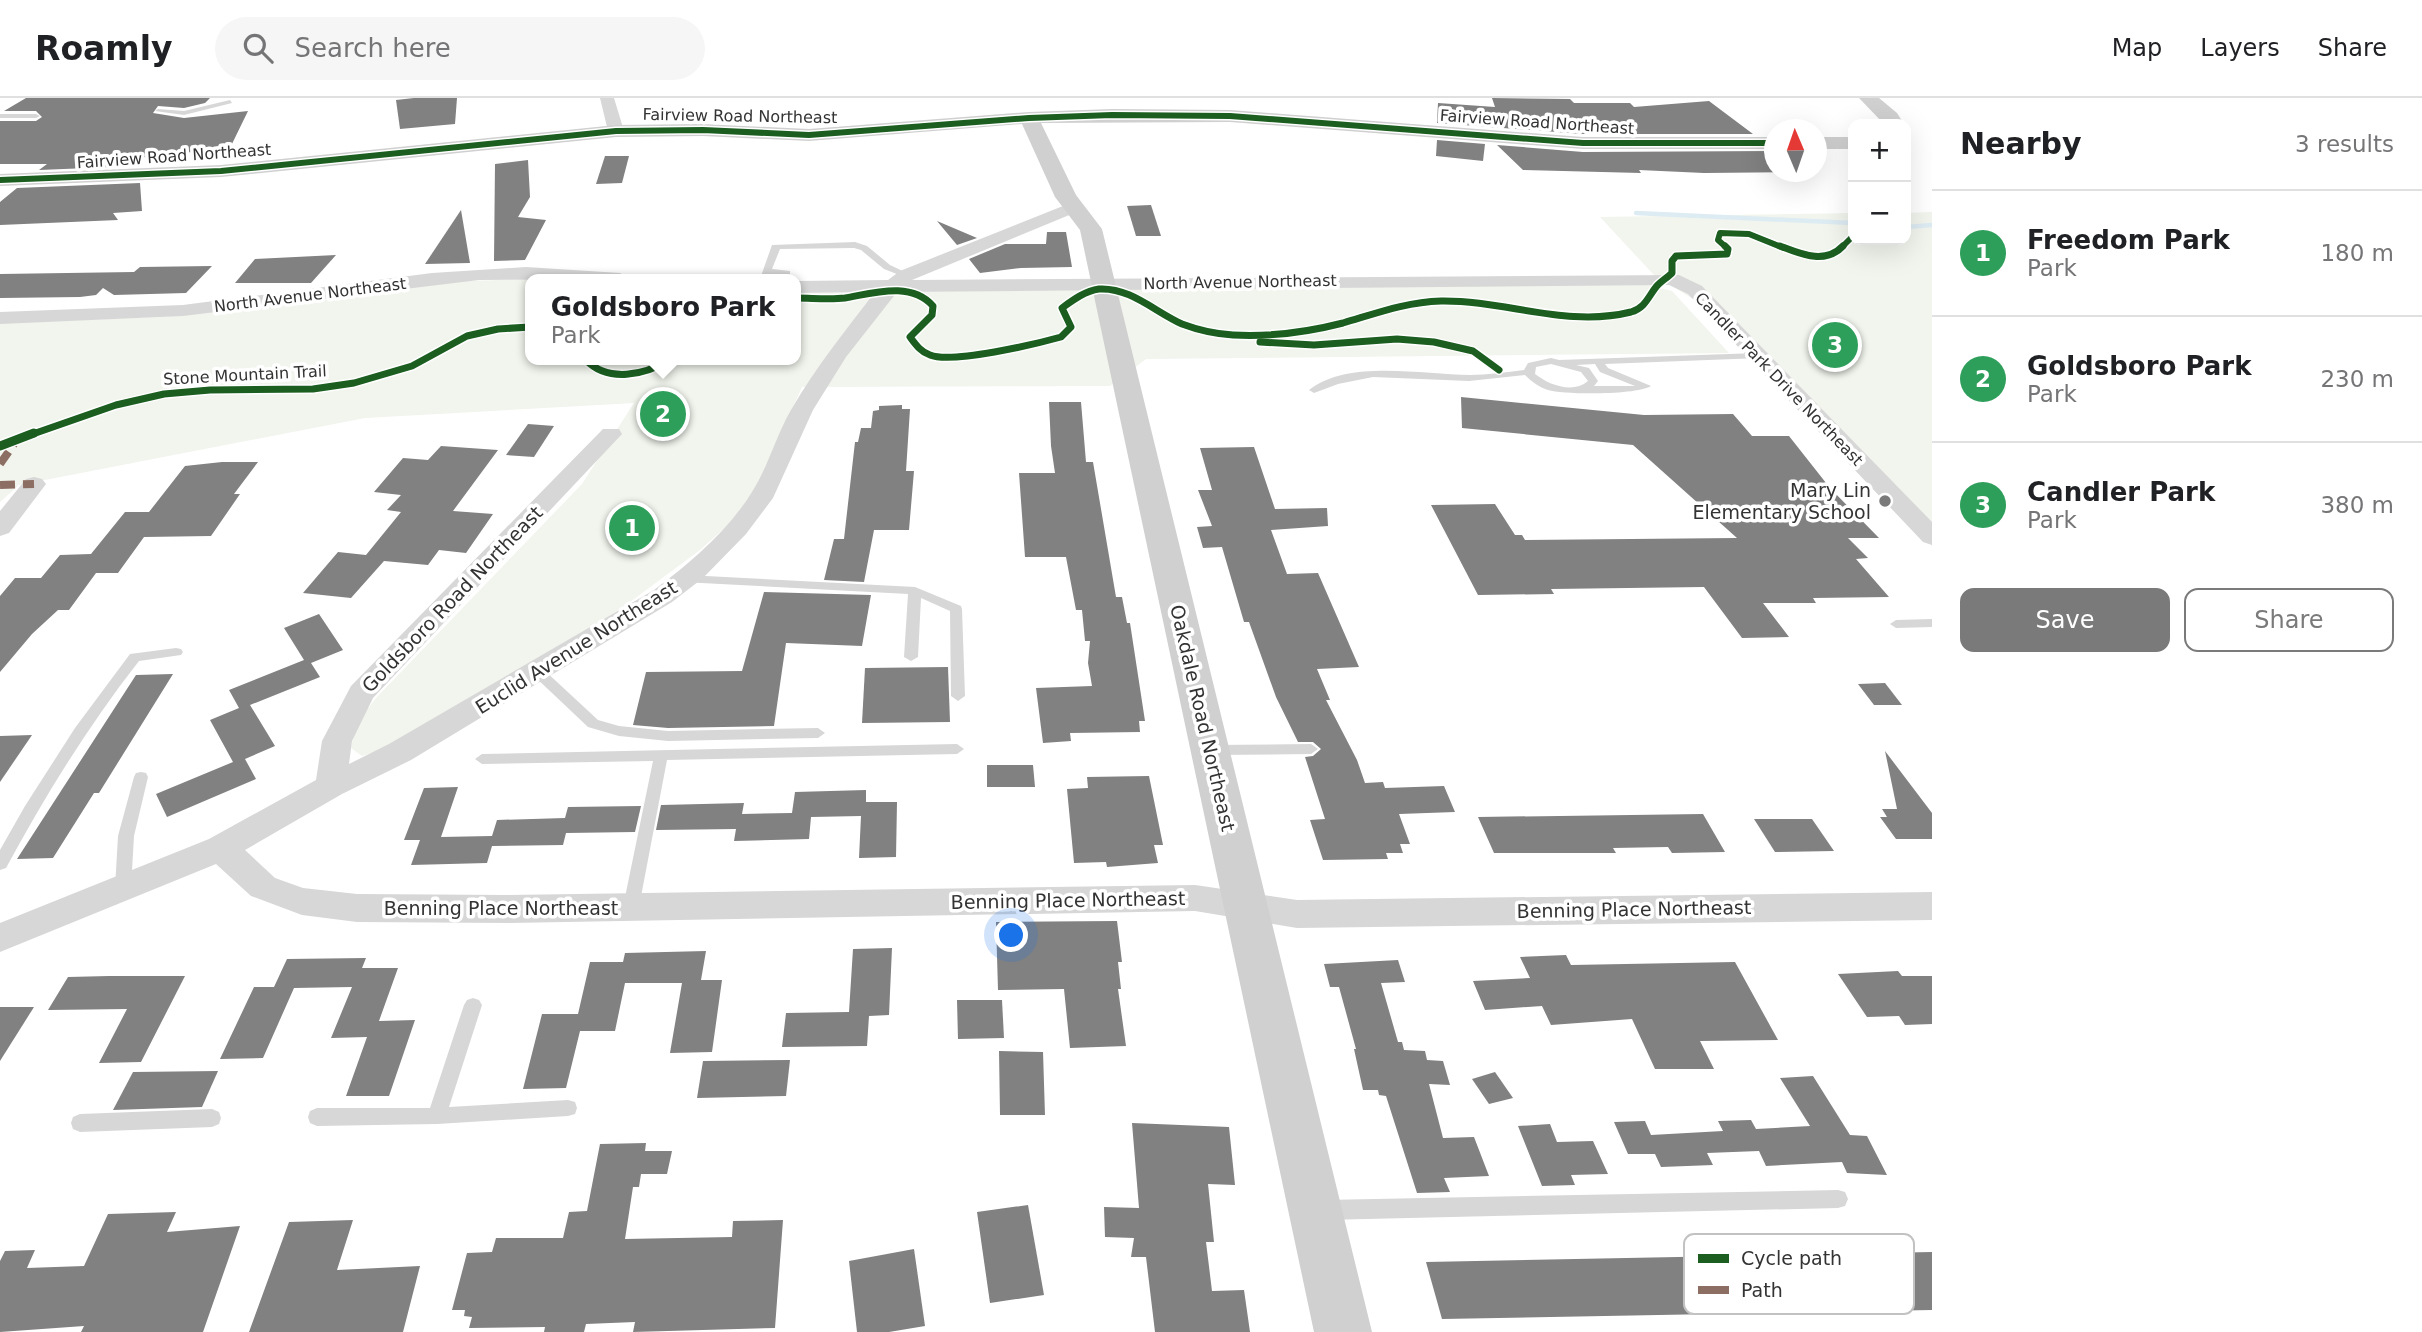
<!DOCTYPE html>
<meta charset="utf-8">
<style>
body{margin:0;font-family:"DejaVu Sans",sans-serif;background:#f6f6f6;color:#202124}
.controls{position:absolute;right:21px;top:21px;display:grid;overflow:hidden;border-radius:14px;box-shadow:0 7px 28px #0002}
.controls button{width:63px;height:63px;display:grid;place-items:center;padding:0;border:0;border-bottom:2px solid #e0e0e0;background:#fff;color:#202124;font:35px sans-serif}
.compass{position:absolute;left:1764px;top:21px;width:63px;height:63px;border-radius:50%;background:#fff;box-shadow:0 7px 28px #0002;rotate:358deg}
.you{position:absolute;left:1012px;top:838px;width:24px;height:24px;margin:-18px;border:5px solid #fff;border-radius:50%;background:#1a73e8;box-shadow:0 0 0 10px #1a73e833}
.badge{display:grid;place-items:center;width:46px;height:46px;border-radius:50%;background:#7a7a7a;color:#fff;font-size:23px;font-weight:700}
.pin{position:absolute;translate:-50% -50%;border:4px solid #fff;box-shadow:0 2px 7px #0006}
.popup{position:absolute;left:525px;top:176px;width:276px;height:91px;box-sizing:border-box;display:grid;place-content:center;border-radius:14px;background:#fff;filter:drop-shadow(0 2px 5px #0005);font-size:23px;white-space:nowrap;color:#757577}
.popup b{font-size:26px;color:#202124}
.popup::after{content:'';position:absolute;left:50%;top:100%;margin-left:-14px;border:14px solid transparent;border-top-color:#fff}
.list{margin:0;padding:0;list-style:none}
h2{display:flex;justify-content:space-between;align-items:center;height:91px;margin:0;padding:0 28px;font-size:30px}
h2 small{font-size:23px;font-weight:400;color:#757577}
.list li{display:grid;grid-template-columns:46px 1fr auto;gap:21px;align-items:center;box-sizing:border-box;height:126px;padding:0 28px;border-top:2px solid #e0e0e0}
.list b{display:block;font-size:26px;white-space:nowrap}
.list p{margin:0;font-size:23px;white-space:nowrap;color:#757577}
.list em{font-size:23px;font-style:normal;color:#757577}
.actions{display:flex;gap:14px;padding:21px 28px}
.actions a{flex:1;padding:16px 0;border:2px solid #7a7a7a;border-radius:14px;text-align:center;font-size:24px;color:#7a7a7a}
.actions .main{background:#7a7a7a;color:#fff}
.icon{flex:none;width:38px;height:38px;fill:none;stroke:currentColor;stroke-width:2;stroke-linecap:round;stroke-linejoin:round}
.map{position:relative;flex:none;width:1932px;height:1234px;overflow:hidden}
header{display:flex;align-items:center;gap:42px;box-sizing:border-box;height:98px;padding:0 35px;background:#fff;border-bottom:2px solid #e0e0e0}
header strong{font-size:33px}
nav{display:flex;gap:38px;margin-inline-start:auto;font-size:24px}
.search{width:490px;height:63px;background:#f6f6f6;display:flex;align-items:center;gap:18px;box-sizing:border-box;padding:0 24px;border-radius:38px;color:#757577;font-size:26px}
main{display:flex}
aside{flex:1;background:#fff}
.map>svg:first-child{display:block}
</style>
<header>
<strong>Roamly</strong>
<div class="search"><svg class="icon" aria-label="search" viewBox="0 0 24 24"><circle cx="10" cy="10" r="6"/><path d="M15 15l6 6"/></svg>Search here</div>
<nav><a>Map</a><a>Layers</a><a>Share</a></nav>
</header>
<main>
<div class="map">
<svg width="1932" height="1234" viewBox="0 0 1932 1234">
<rect width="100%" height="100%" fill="#fff"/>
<g fill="#f1f5ed">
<polygon points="1932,114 1932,448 1693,201 1654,177 1600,119 1853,115 1853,142 1906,142 1906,115"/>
<polygon points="530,181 530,262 796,262 796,195 1640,185 1672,193 1729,255 1146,261 1110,288 802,289 749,408 700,452 603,524 385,651 362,658 351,650 356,626 376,600 582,386 634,305 365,320 19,387 0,404 0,225 163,219 466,183"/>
</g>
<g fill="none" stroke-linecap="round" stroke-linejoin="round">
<g stroke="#ddebf3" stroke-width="4.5">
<polyline points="1636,115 1853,125"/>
<polyline points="1906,129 1932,127"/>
</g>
</g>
<g fill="#818181">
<polygon points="26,0 210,0 205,5 184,10 158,8 153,15 184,20 248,13 230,50 137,60 138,68 39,72 47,66 0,66 0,23 36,23 42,19 36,13 4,13"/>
<polygon points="414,0 457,0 455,26 400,31 396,2"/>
<polygon points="1492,0 1570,1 1574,5 1630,5 1634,9 1709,3 1753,36 1583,36 1437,25 1438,5 1495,9"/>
<polygon points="1437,42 1485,46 1483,63 1436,58"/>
<polygon points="1497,47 1583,54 1774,53 1774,74 1803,74 1704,75 1639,72 1641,75 1523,72"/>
<polygon points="605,58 629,58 622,85 596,86"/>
<polygon points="528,62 530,99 518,119 546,122 525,162 494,163 495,66"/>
<polygon points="140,85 142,113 113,115 118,122 0,127 0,104 17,90"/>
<polygon points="1151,107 1161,138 1136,138 1127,108"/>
<polygon points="461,112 470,165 425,166"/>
<polygon points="937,123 977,140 957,147"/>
<polygon points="1047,134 1066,134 1072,169 1021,170 980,175 969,161 1005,146 1046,146"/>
<polygon points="336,157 311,185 235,185 255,161"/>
<polygon points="212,168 186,195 114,197 103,190 96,197 80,199 0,200 0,176 134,174 140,169"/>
<polygon points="1461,299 1644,317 1733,316 1752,338 1789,338 1830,390 1879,440 1848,440 1868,460 1856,461 1889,499 1813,500 1816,505 1763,505 1789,539 1742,540 1704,489 1551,491 1554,496 1478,497 1431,407 1495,406 1515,437 1522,437 1525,442 1737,440 1633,347 1462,330"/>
<polygon points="1049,304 1081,304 1086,364 1093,364 1116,499 1122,499 1127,525 1130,525 1145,623 1139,623 1140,634 1070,635 1071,643 1043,645 1036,590 1092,588 1088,565 1090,543 1085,543 1082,512 1076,512 1066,459 1025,459 1019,375 1055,375 1051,348"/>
<polygon points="902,307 902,311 910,311 906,373 914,373 909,432 874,432 864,484 824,482 834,441 844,441 855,344 858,344 861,330 871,330 873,313 879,312 879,308"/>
<polygon points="528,326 554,328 534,359 506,357"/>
<polygon points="441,348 498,352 453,413 493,416 466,455 439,452 428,467 384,463 351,500 303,495 338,454 366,457 401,414 387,412 401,397 374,394 403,360 428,362"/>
<polygon points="1254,349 1275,411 1327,410 1328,428 1271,432 1287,476 1318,475 1359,569 1317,571 1330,602 1326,602 1357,662 1365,685 1383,684 1385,690 1444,688 1455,714 1399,716 1410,746 1400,746 1403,755 1386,755 1388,761 1323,762 1310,722 1325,721 1305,659 1313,658 1321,651 1313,644 1298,644 1276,599 1249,524 1244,524 1222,449 1203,450 1197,429 1212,428 1198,392 1212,392 1200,350"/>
<polygon points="222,364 258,364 234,396 240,396 211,438 144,439 118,475 96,475 69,512 58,512 32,536 0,574 0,498 15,480 41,480 60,457 91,456 125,414 149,414 185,368"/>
<polygon points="764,494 871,497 862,548 786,545 774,628 668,630 633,627 646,574 742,573"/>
<polygon points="319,516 343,552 311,565 320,579 250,607 275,648 245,661 256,681 167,719 156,696 233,664 210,622 239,610 229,592 304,562 284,530"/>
<polygon points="948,569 950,624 862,625 865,570"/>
<polygon points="173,576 99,695 94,695 53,760 17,761 136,577"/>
<polygon points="1885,585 1902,607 1874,607 1858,586"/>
<polygon points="32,637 0,684 0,638"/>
<polygon points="1885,653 1932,715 1932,741 1896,741 1880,719 1887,719 1882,711 1897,711"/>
<polygon points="987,667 1033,667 1035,689 987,689"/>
<polygon points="1149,678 1163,747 1154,747 1158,765 1107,769 1106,764 1074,765 1067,691 1088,690 1087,679"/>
<polygon points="458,689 441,739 492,738 497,722 565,720 568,709 641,708 635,734 566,735 563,747 492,748 487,765 411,767 420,742 404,742 424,690"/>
<polygon points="866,692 866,704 897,704 896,759 859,760 861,718 811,719 809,741 734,743 736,731 656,732 661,707 744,705 742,716 792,715 795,694"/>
<polygon points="1703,716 1725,754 1672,755 1668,749 1613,750 1616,755 1494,755 1478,719"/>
<polygon points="1754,721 1812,721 1834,753 1775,754"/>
<polygon points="1117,823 1122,864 1118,864 1121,891 1118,891 1126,948 1070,950 1064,891 998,892 996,824"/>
<polygon points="892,850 889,917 869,918 867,948 782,949 786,915 849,914 853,851"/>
<polygon points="706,853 701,882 722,882 712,954 670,955 682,885 625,885 615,933 580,933 566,990 523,991 542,916 578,916 590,864 623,864 625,855"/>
<polygon points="1566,857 1571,867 1735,864 1778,942 1700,943 1714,971 1655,971 1632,921 1551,927 1542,908 1485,912 1473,883 1530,880 1520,859"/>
<polygon points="366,860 362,870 398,870 379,923 415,922 389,998 346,998 367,939 331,940 352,889 294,890 263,960 220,961 254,889 274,889 287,861"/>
<polygon points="1398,862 1405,884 1381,885 1398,944 1402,944 1404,952 1425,953 1427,962 1443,963 1450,987 1429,986 1443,1040 1474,1039 1489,1078 1444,1080 1450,1094 1417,1095 1386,998 1379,997 1378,992 1363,992 1354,951 1356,951 1339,889 1330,889 1324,866"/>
<polygon points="1898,873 1902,878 1932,878 1932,926 1905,927 1899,918 1867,919 1838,876"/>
<polygon points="109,878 185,878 141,964 99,965 127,911 48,912 68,879"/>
<polygon points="957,902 1002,902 1004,940 958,941"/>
<polygon points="0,909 34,909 0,963"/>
<polygon points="999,953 1043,954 1045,1017 1000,1017"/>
<polygon points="790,962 786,998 697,1000 703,963"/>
<polygon points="218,973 202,1009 113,1012 133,974"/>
<polygon points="1495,974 1513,1000 1489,1006 1472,981"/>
<polygon points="1813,978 1850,1037 1867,1038 1887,1077 1847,1075 1842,1064 1766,1068 1759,1053 1707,1055 1713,1067 1661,1069 1655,1056 1628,1056 1614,1024 1645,1023 1651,1037 1723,1033 1718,1023 1751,1022 1756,1031 1810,1028 1780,980"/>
<polygon points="1132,1025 1229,1029 1235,1087 1208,1086 1214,1144 1206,1144 1212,1193 1244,1192 1250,1234 1155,1234 1146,1159 1131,1159 1134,1140 1105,1139 1104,1109 1139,1110"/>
<polygon points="1550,1026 1557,1044 1593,1043 1608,1076 1571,1077 1575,1087 1542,1088 1518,1028"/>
<polygon points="646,1045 645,1053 672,1053 667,1076 641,1076 639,1089 633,1089 625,1141 732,1139 733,1123 783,1122 775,1230 633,1234 635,1224 586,1226 584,1234 544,1234 545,1229 469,1230 472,1219 464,1218 465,1212 452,1212 467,1155 492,1154 496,1140 563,1140 569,1114 587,1113 600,1046"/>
<polygon points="1028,1107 1044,1197 990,1205 977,1114"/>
<polygon points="176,1114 167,1134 240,1128 203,1234 81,1234 84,1228 0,1234 0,1163 5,1153 35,1152 27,1170 84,1168 108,1116"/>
<polygon points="353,1122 337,1172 420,1168 403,1234 249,1234 289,1124"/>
<polygon points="914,1151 925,1228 889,1234 857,1234 849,1163"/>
<polygon points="1932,1154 1932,1212 1442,1221 1426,1164"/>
</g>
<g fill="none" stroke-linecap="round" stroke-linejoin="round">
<g fill="#d7d7d7" fill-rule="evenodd">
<polygon points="230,2 232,5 184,17 155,13 158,11 184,13"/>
<polygon points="0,16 36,16 40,18 36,20 0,20"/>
<polygon points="855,144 867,148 890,167 911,177 907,180 884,171 861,152 854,150 780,151 772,171 790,173 790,181 782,181 782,177 770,176 768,181 760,181 772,147"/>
<path d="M1757,255L1760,256V260L1605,266L1608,270L1651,288C1637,297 1565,297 1548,292C1539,289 1532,284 1525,277L1469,283L1373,279L1338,286L1314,295L1309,292C1349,261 1423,277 1470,277C1488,277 1506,274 1524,272L1528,265L1551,260L1559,262ZM1551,266L1581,274L1588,283C1573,296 1549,287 1535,276L1536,269ZM1595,266L1600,274L1635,288H1594L1598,283L1589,270L1576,267Z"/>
<polygon points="686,477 915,489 961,508 962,511 965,598 958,603 951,598 950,513 921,500 918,559 911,563 904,559 908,496 682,484 680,481"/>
<polygon points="1932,521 1932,529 1896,530 1890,526 1896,522"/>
<path d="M176,550L181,551L183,554L181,557L139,563C88,628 45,698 6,770L0,772V752L25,708L75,630L130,556Z"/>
<polygon points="538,570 543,571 598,622 619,628 668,633 818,630 825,635 818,640 668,643 619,638 588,629 533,577 531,574"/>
<polygon points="957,646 964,651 957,656 667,662 639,809 637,814 631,815 625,814 623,809 653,663 482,666 475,661 482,656"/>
<polygon points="1311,646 1318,651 1311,656 1211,657 1204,652 1211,647"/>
<polygon points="141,674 146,675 148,679 134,738 131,790 129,794 123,796 117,794 115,790 118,738 134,679 136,675"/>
<polygon points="473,900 479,902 482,907 449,1009 568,1002 575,1004 577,1010 575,1016 568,1018 437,1026 317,1028 310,1025 308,1019 310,1013 317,1010 430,1010 464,907 467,902"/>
<polygon points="212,1011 219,1014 221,1020 219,1026 212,1029 80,1034 73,1031 71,1025 73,1019 80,1016"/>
<polygon points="1838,1092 1845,1094 1848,1101 1845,1108 1838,1110 1324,1122 1317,1119 1314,1112 1317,1105 1324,1102"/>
</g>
<g fill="#d7d7d7" fill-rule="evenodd">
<polygon points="600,0 614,0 624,33 621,36 616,38 608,33"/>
<path d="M1073,104L1079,105L1082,109L1079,113L912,182L1679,177L1702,188L1932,424V447L1923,444L1688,196L1669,187L897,194L846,259L813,312L773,400L746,436L703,480L672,504L411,662L342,696L245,752L275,780L303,790L357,796L509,797L1195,787L1297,802L1932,794V822L1297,830L1195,813L509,825L357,824L302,817L251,798L216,766L0,854V825L209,741L316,682L322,643L351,588L603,331H619L622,336L373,600L352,643L349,666L389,646L654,492C690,465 728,433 752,394C768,369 776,338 791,312C815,270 846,232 875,194L796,195V183L888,182L900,173Z"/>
<polygon points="526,169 620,175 629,181 479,182 183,218 0,226 0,214 183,207 432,175"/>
<polygon points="34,379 42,381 46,386 9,435 0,438 0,413 26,381"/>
</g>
<g fill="#d0d0d0" fill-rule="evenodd">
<polygon points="1859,0 1879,0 1897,15 1904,26 1884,26"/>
<polygon points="1112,11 1230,12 1583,39 1774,39 1774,51 1583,51 1230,24 1041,25 1076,97 1102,131 1372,1234 1314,1234 1080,132 1055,99 1022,26 809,43 703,38 616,39 221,79 0,88 0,76 221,67 616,27 703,26 809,31 1029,14"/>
<rect x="1816" y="39" width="37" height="12"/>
</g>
<g stroke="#8d6e63" stroke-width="8" stroke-dasharray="15 8" stroke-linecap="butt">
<polyline points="0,366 14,346"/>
<polyline points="0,387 34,386"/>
</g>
<g stroke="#fff" stroke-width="9">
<g id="cycleway-far2">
<polyline points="0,82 221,73 616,33 703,32 809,37 1029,20 1112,17 1230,18 1583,45 1774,45"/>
<polyline points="1727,150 1718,142 1720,135 1749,136 1784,150"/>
<polyline points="1841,150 1853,138"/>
</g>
</g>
<g stroke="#fff" stroke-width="10">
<g id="cycleway-far1">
<path d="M1780,148C1801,156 1825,167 1843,148"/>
<path d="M796,200C812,200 830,202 845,200C874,195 911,183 933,208L932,217L910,239C916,247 921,254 930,257C952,266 1036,246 1061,239L1071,229L1062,210C1073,202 1085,193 1099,191C1130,189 1155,214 1182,226C1198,232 1216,236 1233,237C1270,239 1308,234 1343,225C1377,215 1406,204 1441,203C1505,202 1567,230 1631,214C1645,210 1648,199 1656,189C1660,184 1667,180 1672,175V163L1676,158L1727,156L1728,151L1725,148"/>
<polyline points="1260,244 1314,247 1397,241 1434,244 1473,253 1499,272"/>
<path d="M586,262C608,285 645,277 669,262"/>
<polyline points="30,337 116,307 164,296 210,292 313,291 354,285 412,268 467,238 498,231 530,229"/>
</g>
</g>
<g stroke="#fff" stroke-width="12">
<polyline id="cycleway" points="0,348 34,335"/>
</g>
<use href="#cycleway-far2" stroke="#1b5e20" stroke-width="6"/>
<use href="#cycleway-far1" stroke="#1b5e20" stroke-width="7"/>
<use href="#cycleway" stroke="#1b5e20" stroke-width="9"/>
</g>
<circle fill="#7a7a7a" stroke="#fff" stroke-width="2.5" cx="1885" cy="403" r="7"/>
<g text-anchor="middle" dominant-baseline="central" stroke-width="7" stroke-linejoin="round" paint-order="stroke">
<g font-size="16" fill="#333" stroke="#fff">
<text transform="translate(740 18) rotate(1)">Fairview Road Northeast</text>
<text transform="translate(1537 24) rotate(4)">Fairview Road Northeast</text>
<text transform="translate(174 58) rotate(-4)">Fairview Road Northeast</text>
<text transform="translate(1240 184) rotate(-1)">North Avenue Northeast</text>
<text transform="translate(310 197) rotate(-7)">North Avenue Northeast</text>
<text transform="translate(245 277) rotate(-3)">Stone Mountain Trail</text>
<text transform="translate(1779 281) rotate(46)">Candler Park Drive Northeast</text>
</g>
<g font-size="19" fill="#333" stroke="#fff" text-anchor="end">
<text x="1871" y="392">Mary Lin<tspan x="1871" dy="22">Elementary School</tspan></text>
</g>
<g font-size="19" fill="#333" stroke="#fff">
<text transform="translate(452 501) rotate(-46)">Goldsboro Road Northeast</text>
<text transform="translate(576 549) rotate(-32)">Euclid Avenue Northeast</text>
<text transform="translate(1203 620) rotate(77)">Oakdale Road Northeast</text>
<text transform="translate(1068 802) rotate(-1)">Benning Place Northeast</text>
<text x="501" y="810">Benning Place Northeast</text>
<text transform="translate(1634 811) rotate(-1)">Benning Place Northeast</text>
</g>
</g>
<rect x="1684" y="1136" width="230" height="80" rx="10" fill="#fff" stroke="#c2c2c2" stroke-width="2"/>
<rect x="1698" y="1156" width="31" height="9" fill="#1b5e20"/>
<rect x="1698" y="1188" width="31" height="8" fill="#8d6e63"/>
<g font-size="19" fill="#333">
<text x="1741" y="1167">Cycle path</text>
<text x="1741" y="1199">Path</text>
</g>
</svg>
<div class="controls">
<button>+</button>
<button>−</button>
</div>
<svg class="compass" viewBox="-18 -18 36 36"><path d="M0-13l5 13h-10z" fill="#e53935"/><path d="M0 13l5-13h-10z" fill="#757577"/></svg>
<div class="you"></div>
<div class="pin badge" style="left:632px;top:430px;background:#2e9e5b">1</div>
<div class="pin badge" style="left:663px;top:316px;background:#2e9e5b">2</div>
<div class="popup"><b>Goldsboro Park</b>Park</div>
<div class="pin badge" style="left:1835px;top:247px;background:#2e9e5b">3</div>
</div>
<aside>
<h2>Nearby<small>3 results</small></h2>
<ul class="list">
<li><span class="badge" style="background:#2e9e5b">1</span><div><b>Freedom Park</b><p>Park</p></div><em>180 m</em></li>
<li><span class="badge" style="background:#2e9e5b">2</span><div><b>Goldsboro Park</b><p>Park</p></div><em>230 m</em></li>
<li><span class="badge" style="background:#2e9e5b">3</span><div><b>Candler Park</b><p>Park</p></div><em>380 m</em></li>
</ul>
<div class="actions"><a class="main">Save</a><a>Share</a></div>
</aside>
</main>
